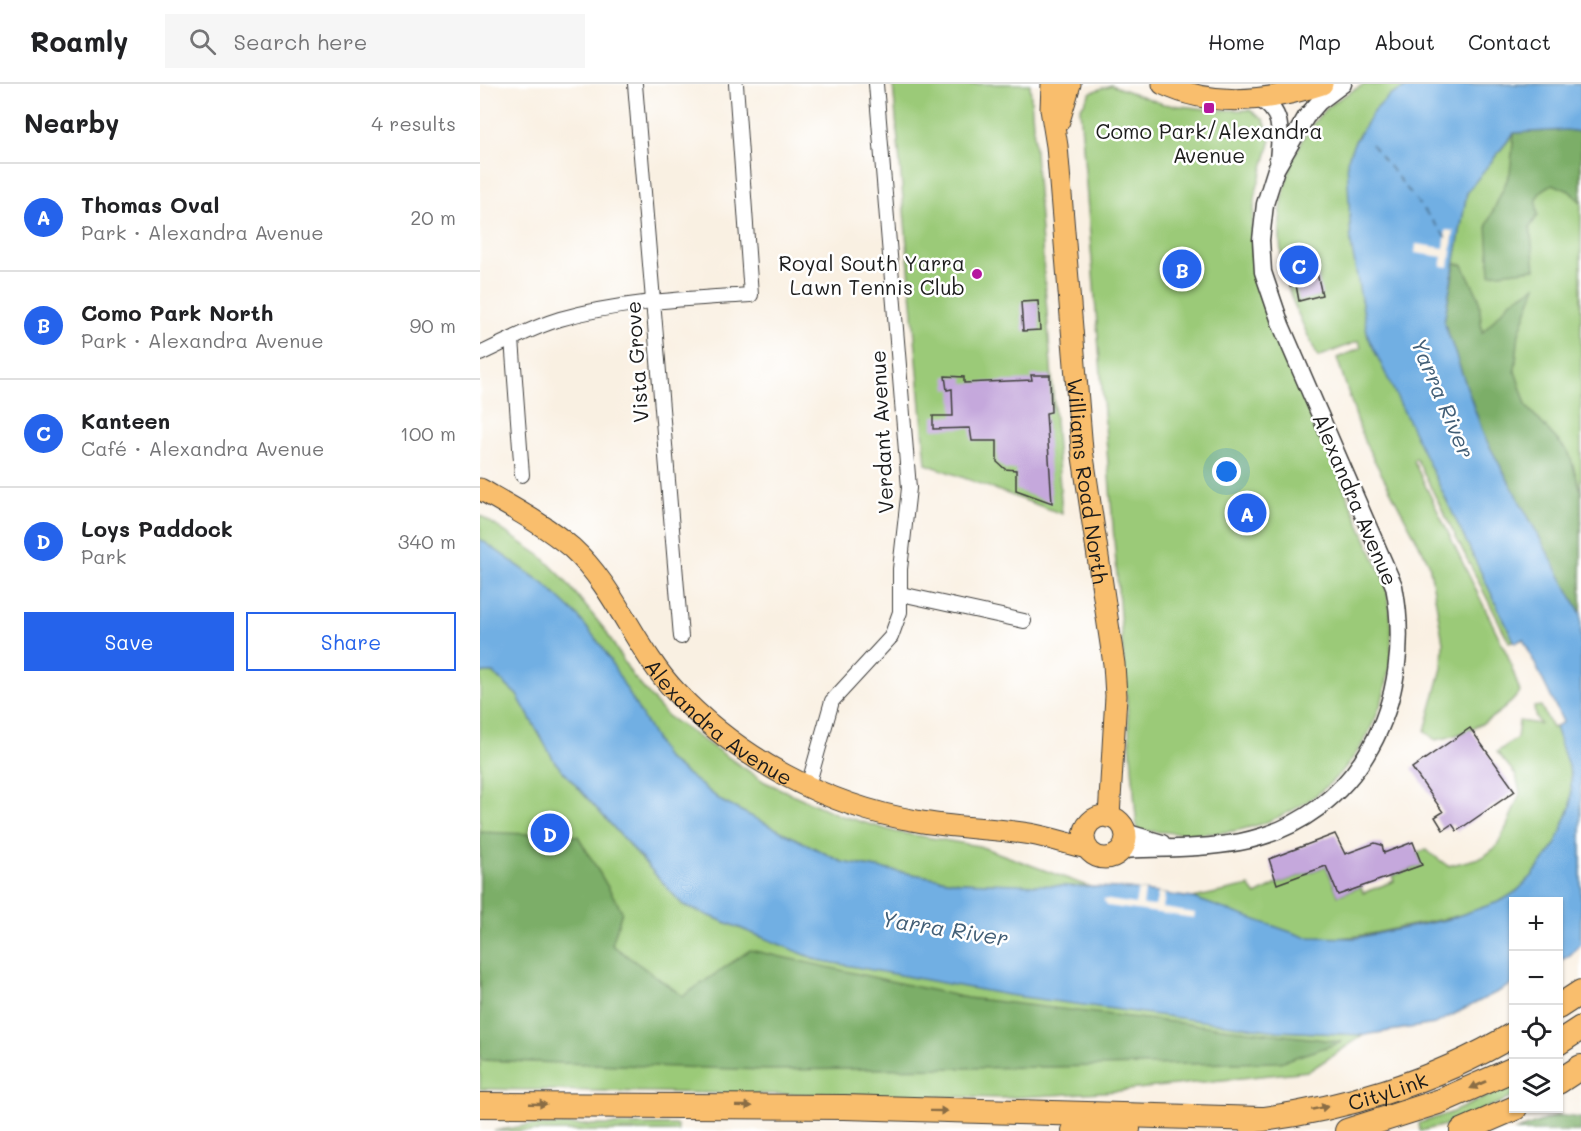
<!DOCTYPE html>
<meta charset="utf-8">
<style>
body{margin:0;font-family:Mali,sans-serif;background:#f6f6f6;color:#202124}
.controls{position:absolute;right:18px;bottom:18px;display:grid;overflow:hidden;border-radius:0px;box-shadow:0 2px 4px #0004}
.controls button{width:54px;height:54px;display:grid;place-items:center;padding:0;border:0;border-bottom:2px solid #e0e0e0;background:#fff;color:#202124;font:30px sans-serif}
.you{position:absolute;left:747px;top:388px;width:21px;height:21px;margin:-15px;border:4px solid #fff;border-radius:50%;background:#1a73e8;box-shadow:0 0 0 9px #1a73e833}
.badge{display:grid;place-items:center;width:39px;height:39px;border-radius:50%;background:#2563eb;color:#fff;font-size:20px;font-weight:700}
.pin{position:absolute;translate:-50% -50%;border:3px solid #fff;box-shadow:0 2px 6px #0006}
.list{margin:0;padding:0;list-style:none}
h2{display:flex;justify-content:space-between;align-items:center;height:78px;margin:0;padding:0 24px;font-size:26px}
h2 small{font-size:20px;font-weight:400;color:#757577}
.list li{display:grid;grid-template-columns:39px 1fr auto;gap:18px;align-items:center;box-sizing:border-box;height:108px;padding:0 24px;border-top:2px solid #e0e0e0}
.list b{display:block;font-size:22px;white-space:nowrap}
.list p{margin:0;font-size:20px;white-space:nowrap;color:#757577}
.list em{font-size:20px;font-style:normal;color:#757577}
.actions{display:flex;gap:12px;padding:18px 24px}
.actions a{flex:1;padding:14px 0;border:2px solid #2563eb;border-radius:0px;text-align:center;font-size:21px;color:#2563eb}
.actions .main{background:#2563eb;color:#fff}
.icon{flex:none;width:33px;height:33px;fill:none;stroke:currentColor;stroke-width:2;stroke-linecap:round;stroke-linejoin:round}
.map{position:relative;flex:none;width:1101px;height:1047px;overflow:hidden}
header{display:flex;align-items:center;gap:36px;box-sizing:border-box;height:84px;padding:0 30px;background:#fff;border-bottom:2px solid #e0e0e0}
header strong{font-size:28px}
nav{display:flex;gap:33px;margin-inline-start:auto;font-size:21px}
.search{width:420px;height:54px;background:#f6f6f6;display:flex;align-items:center;gap:15px;box-sizing:border-box;padding:0 21px;border-radius:0px;color:#757577;font-size:22px}
main{display:flex}
aside{flex:1;background:#fff}
.map>svg:first-child{display:block}
</style>
<header>
<strong>Roamly</strong>
<div class="search"><svg class="icon" aria-label="search" viewBox="0 0 24 24"><circle cx="10" cy="10" r="6"/><path d="M15 15l6 6"/></svg>Search here</div>
<nav><a>Home</a><a>Map</a><a>About</a><a>Contact</a></nav>
</header>
<main>
<aside>
<h2>Nearby<small>4 results</small></h2>
<ul class="list">
<li><span class="badge">A</span><div><b>Thomas Oval</b><p>Park · Alexandra Avenue</p></div><em>20 m</em></li>
<li><span class="badge">B</span><div><b>Como Park North</b><p>Park · Alexandra Avenue</p></div><em>90 m</em></li>
<li><span class="badge">C</span><div><b>Kanteen</b><p>Café · Alexandra Avenue</p></div><em>100 m</em></li>
<li><span class="badge">D</span><div><b>Loys Paddock</b><p>Park</p></div><em>340 m</em></li>
</ul>
<div class="actions"><a class="main">Save</a><a>Share</a></div>
</aside>
<div class="map">
<svg width="1101" height="1047" viewBox="0 0 1101 1047">
<rect width="100%" height="100%" fill="#fff"/>
<filter id="ink" filterUnits="userSpaceOnUse"><feTurbulence type="fractalNoise" baseFrequency=".0167" numOctaves="2"/><feDisplacementMap in="SourceGraphic" scale="12" xChannelSelector="R" yChannelSelector="G"/><feConvolveMatrix kernelMatrix="1 2 1 2 8 2 1 2 1" color-interpolation-filters="sRGB"/></filter>
<filter id="wash" filterUnits="userSpaceOnUse"><feTurbulence type="fractalNoise" baseFrequency=".008" numOctaves="4" result="noise"/><feDisplacementMap in="SourceGraphic" scale="24" xChannelSelector="R" yChannelSelector="G"/><feGaussianBlur stdDeviation="1.35" result="paint"/><feColorMatrix in="noise" values="0 0 0 0 0 0 0 0 0 0 0 0 0 0 0 0 0 1.4 0 .05"/><feComposite in="paint" operator="in"/></filter>
<g filter="url(#wash)">
<rect width="100%" height="100%" fill="#f9f0e2"/>
<g fill="#9bca78" stroke="#5c734a" stroke-width="1.5">
<polygon points="413,0 550,0 582,430 446,380"/>
<path d="M885,0H932C901,16 892,30 874,59L1042,555L1029,558L936,374L933,376L1028,572L1040,608C1022,632 985,652 955,656L945,647L962,584L963,558L949,479L884,357L857,274L881,264L879,257L838,273C825,245 810,217 804,187C793,135 804,73 840,31C851,18 870,8 885,0Z"/>
<path d="M631,1L683,20L735,26H770L784,36L791,56L776,108L772,143L779,200L793,242L906,501C929,607 880,712 771,743C734,754 695,749 657,746L600,25L611,8Z"/>
<polygon points="1101,48 1101,530 964,238 987,108 1034,49"/>
<polygon points="0,431 61,472 83,494 125,546 152,591 187,632 285,698 359,731 416,748 499,762 613,804 479,798 362,778 243,718 186,674 64,500 0,455"/>
<polygon points="0,589 13,589 37,611 75,678 203,821 338,876 798,947 884,951 829,987 638,1007 524,1014 0,1005"/>
<path d="M1061,622L1072,644L1075,643C1083,663 1093,686 1093,708C1092,746 1055,802 1020,817C991,831 959,836 928,842C894,849 860,858 825,853C787,846 749,827 713,814L769,802L776,811L797,800L846,782L858,811L881,803L883,809L914,797L912,792L941,781L937,769L946,766L968,782L1003,773L1016,763L1027,742L1040,709L1036,691L1017,668L1037,654L1039,637L1060,640L1055,632L1054,623Z"/>
<polygon points="1033,1001 1033,1013 966,1041 940,1047 939,1039 968,1030"/>
<polygon points="49,1041 197,1041 198,1047 14,1047"/>
</g>
<g fill="#7cae68" stroke="#4c6542" stroke-width="1.5">
<path d="M1086,46L1101,48V118L1089,107L1073,100C1057,108 1054,113 1058,131L1050,143L1055,185L1010,190L1007,141L1030,89L1034,49Z"/>
<polygon points="975,179 983,181 999,214 1002,249 1030,218 1056,202 1039,249 1035,287 1047,323 1089,369 1101,407 1101,530 1004,352 964,238"/>
<polygon points="0,748 98,752 142,827 132,861 203,912 270,866 487,914 862,958 800,978 572,983 284,986 0,976"/>
<polygon points="1078,1031 1101,1034 1101,1047 1034,1047"/>
</g>
<polygon fill="#71afe3" stroke="#466680" stroke-width="1.5" points="932,0 1101,0 1101,48 1086,46 1034,49 987,108 964,238 1004,352 1101,530 1101,860 1089,872 1079,877 1078,818 1034,818 1033,900 955,940 884,951 798,947 528,911 338,876 203,821 75,678 37,611 13,589 0,589 0,455 64,500 96,530 123,564 186,674 243,718 362,778 479,798 641,804 713,814 825,853 875,854 969,835 1021,817 1037,807 1052,792 1075,762 1091,721 1091,691 1075,643 1083,638 1043,555 1035,559 888,253 871,160 867,77 874,59 893,28 909,12"/>
<g fill="#f9f0e2">
<polygon points="966,146 974,147 969,183 961,182 962,173 935,169 936,160 964,164"/>
<polygon points="658,806 665,807 663,821 675,822 678,809 685,810 683,824 715,829 714,834 627,822 623,815 655,820"/>
</g>
<g fill="none" stroke-linecap="round" stroke-linejoin="round">
<polyline stroke="#425e76" stroke-width="1.5" stroke-dasharray="8 6" stroke-linecap="butt" points="891,60 968,156"/>
</g>
<g id="blocks">
<g fill="#c5a8dc">
<polygon points="827,168 832,190 837,189 842,211 819,217 816,201 810,202 805,174"/>
<polygon points="558,217 560,246 543,247 541,218"/>
<polygon points="551,291 570,291 571,328 566,329 572,419 536,406 536,386 525,385 517,378 517,357 492,357 490,344 453,345 453,332 473,332 472,305 467,306 465,292 484,293 484,299 552,296"/>
<polygon points="990,644 1035,707 977,747 972,740 963,746 955,733 963,728 932,684"/>
<polygon points="855,750 865,770 895,759 902,761 904,769 933,758 942,781 858,811 846,782 797,800 789,775"/>
</g>
</g>
</g>
<g filter="url(#ink)">
<use href="#blocks" fill-opacity="0" stroke="#3d3c3a" stroke-width="1.5"/>
<g fill="none" stroke-linecap="round" stroke-linejoin="round">
<g stroke="#3d3c3a" stroke-width="16">
<g id="minor">
<polyline points="155,0 201,553"/>
<polyline points="32,255 42,391"/>
<path d="M0,270C26,258 53,243 80,235C142,217 207,215 271,211L256,0"/>
<polyline points="421,510 544,537"/>
<polyline points="328,702 352,617 411,553 420,528 420,485 429,404 396,0"/>
</g>
</g>
<g stroke="#3d3c3a" stroke-width="19">
<g id="tertiary">
<path d="M778,15C805,26 800,52 798,76"/>
<polyline points="645,748 682,759"/>
<path d="M641,766C680,764 722,765 760,758C881,734 936,615 914,502L801,241L783,188L781,156L785,120L796,85L826,33L839,18L863,0"/>
</g>
</g>
<g stroke="#3d3c3a" stroke-width="23">
<g id="primary">
<path id="s1" d="M572,0L571,25L577,62L602,366L634,580L636,612L629,733"/>
<path d="M683,0C733,24 791,17 842,0"/>
<polyline points="579,37 590,0"/>
<path id="s2" d="M0,405C31,423 65,441 92,464C136,504 155,565 196,608C258,674 347,722 437,737C474,744 512,744 550,750C569,753 588,760 607,764"/>
<circle cx="625" cy="753" r="21"/>
</g>
</g>
<g stroke="#3d3c3a" stroke-width="26">
<g id="motorway">
<polyline points="1078,923 1101,908"/>
<polyline points="1078,959 1101,944"/>
<polyline points="1078,998 1101,983"/>
<polyline points="0,1021 364,1023 781,1035"/>
<path id="s3" d="M767,1037C859,1027 954,998 1034,950"/>
<polyline points="594,1047 648,1045"/>
<polyline points="867,1047 961,1017 1034,985"/>
<polyline points="982,1047 1035,1024"/>
</g>
</g>
<use href="#minor" stroke="#fff" stroke-width="14"/>
<use href="#tertiary" stroke="#fff" stroke-width="16"/>
<use href="#primary" stroke="#f9be6d" stroke-width="21"/>
<use href="#motorway" stroke="#f9be6d" stroke-width="24"/>
</g>
<defs><path id="oneway-solid" d="M-6-.8H1V-3.2L6.5 0L1 3.2V.8H-6Z" transform="scale(1.5)"/></defs>
<g fill="#8a6d44">
<use href="#oneway-solid" transform="translate(998 1001) rotate(156)"/>
<use href="#oneway-solid" transform="translate(58 1020) rotate(2)"/>
<use href="#oneway-solid" transform="translate(264 1022) rotate(1)"/>
<use href="#oneway-solid" transform="translate(840 1024) rotate(-12)"/>
<use href="#oneway-solid" transform="translate(459 1027) rotate(1)"/>
</g>
</g>
<g fill="#b5179e" stroke="#fff" stroke-width="2">
<rect x="723" y="18" width="12" height="12" rx="3"/>
<circle cx="497" cy="190" r="6"/>
</g>
<g text-anchor="middle" dominant-baseline="central" stroke-width="5" stroke-linejoin="round" paint-order="stroke">
<g font-size="21" fill="#1c1c1c" stroke="#fff">
<text x="729" y="46">Como Park/Alexandra<tspan x="729" dy="24">Avenue</tspan></text>
<text x="485" y="178" text-anchor="end">Royal South Yarra<tspan x="485" dy="24">Lawn Tennis Club</tspan></text>
</g>
<g font-size="21" fill="#1c1c1c" stroke="#fff">
<text transform="translate(156 278) rotate(-94)">Vista Grove</text>
<text transform="translate(401 348) rotate(-93)">Verdant Avenue</text>
<text stroke="none"><textPath href="#s1" startOffset="399">Williams Road North</textPath></text>
<text transform="translate(876 415) rotate(67)">Alexandra Avenue</text>
<text stroke="none"><textPath href="#s2" startOffset="340">Alexandra Avenue</textPath></text>
<text stroke="none"><textPath href="#s3" startOffset="144">CityLink</textPath></text>
</g>
<g font-size="22" font-style="italic" fill="#425e76" stroke="#fff">
<text transform="translate(963 314) rotate(67)">Yarra River</text>
<text transform="translate(465 844) rotate(9)">Yarra River</text>
</g>
</g>
</svg>
<div class="controls">
<button>+</button>
<button>−</button>
<button><svg class="icon" aria-label="locate" viewBox="0 0 24 24"><circle cx="12" cy="12" r="6"/><path d="M12 2v4M12 18v4M2 12h4M18 12h4"/></svg></button>
<button><svg class="icon" aria-label="layers" viewBox="0 0 24 24"><path d="M12 4l9 5-9 5-9-5zM3 14l9 5 9-5"/></svg></button>
</div>
<div class="you"></div>
<div class="pin badge" style="left:767px;top:429px">A</div>
<div class="pin badge" style="left:702px;top:185px">B</div>
<div class="pin badge" style="left:819px;top:181px">C</div>
<div class="pin badge" style="left:70px;top:749px">D</div>
</div>
</main>
